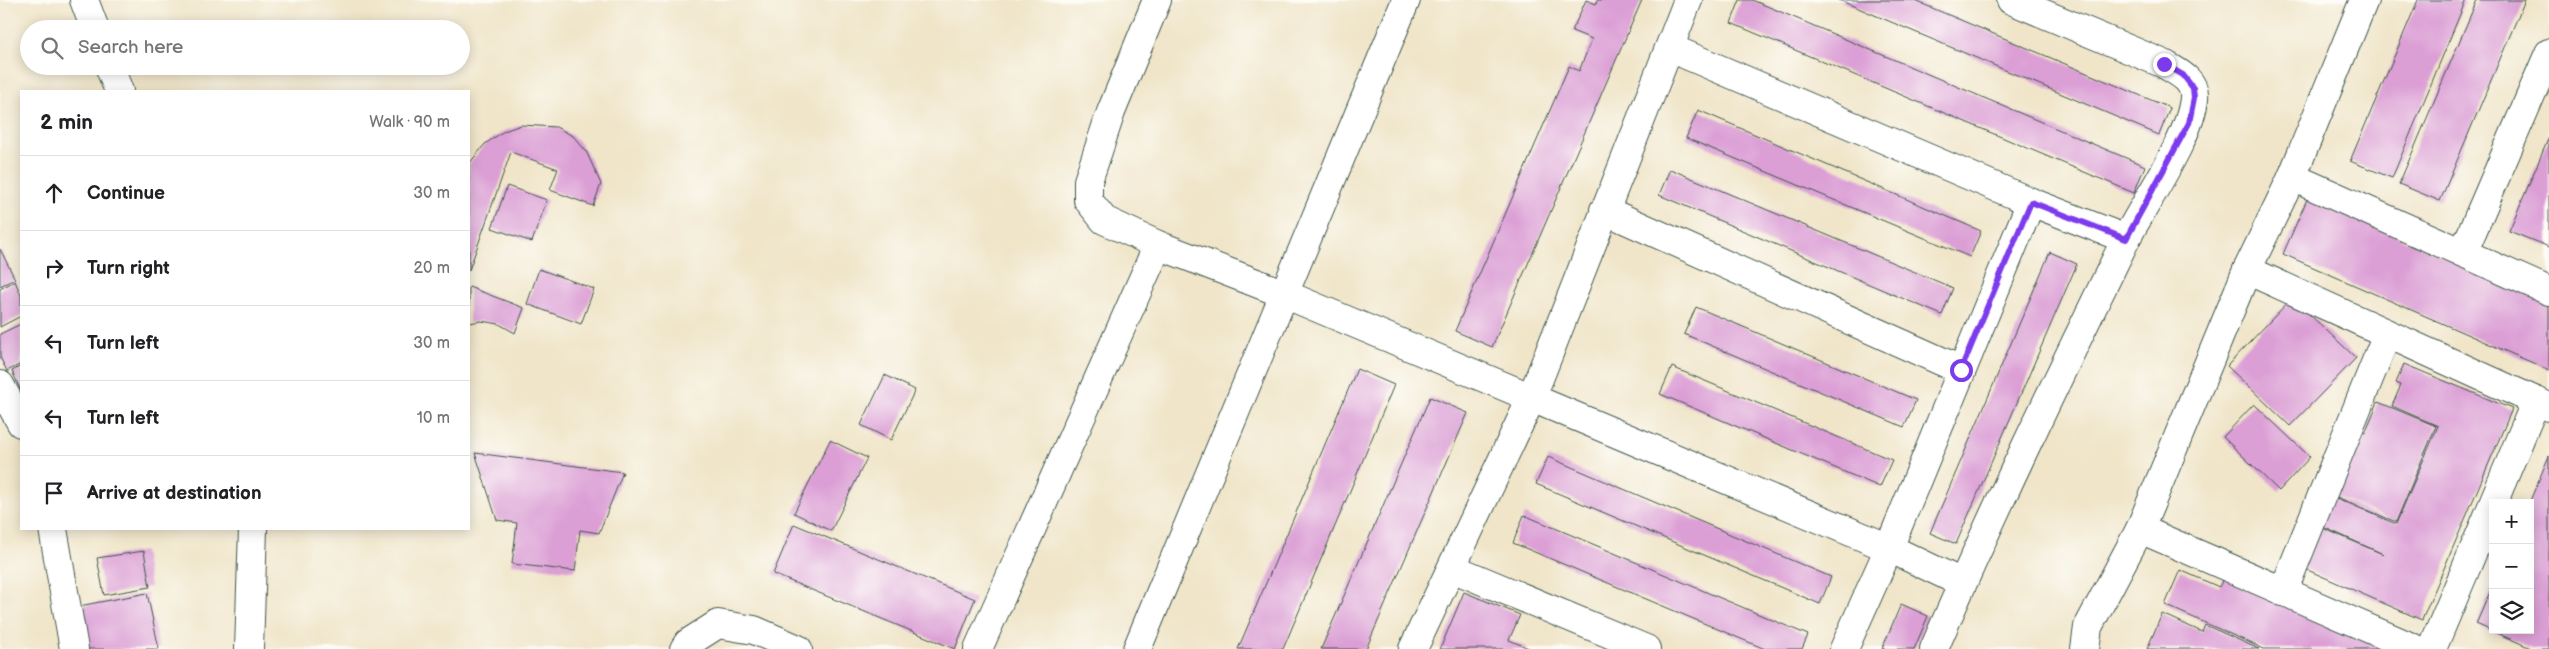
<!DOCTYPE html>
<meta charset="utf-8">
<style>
body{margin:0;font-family:"Balsamiq Sans",sans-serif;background:#f6f6f6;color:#202124}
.controls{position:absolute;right:15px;bottom:15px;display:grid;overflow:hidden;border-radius:0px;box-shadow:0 2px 12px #0003}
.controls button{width:45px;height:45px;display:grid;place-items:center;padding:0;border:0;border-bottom:1px solid #e0e0e0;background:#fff;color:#202124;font:25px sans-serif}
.stop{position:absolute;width:15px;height:15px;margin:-11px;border:4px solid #7c3aed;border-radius:50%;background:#fff}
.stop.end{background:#7c3aed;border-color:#fff;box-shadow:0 1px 5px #0008}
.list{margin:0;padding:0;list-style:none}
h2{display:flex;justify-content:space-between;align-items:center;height:65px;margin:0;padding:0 20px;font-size:21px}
h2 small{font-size:16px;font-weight:400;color:#757577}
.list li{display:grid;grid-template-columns:32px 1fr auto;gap:15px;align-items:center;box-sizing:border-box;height:75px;padding:0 20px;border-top:1px solid #e0e0e0}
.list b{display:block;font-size:19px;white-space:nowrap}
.list em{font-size:16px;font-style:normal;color:#757577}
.icon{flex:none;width:28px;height:28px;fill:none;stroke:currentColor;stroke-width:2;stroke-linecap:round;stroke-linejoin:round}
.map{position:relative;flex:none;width:2549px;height:649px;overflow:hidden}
.search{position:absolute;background:#fff;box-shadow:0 2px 12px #0003;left:20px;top:20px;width:450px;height:55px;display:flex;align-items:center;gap:12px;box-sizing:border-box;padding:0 18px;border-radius:28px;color:#757577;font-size:19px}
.panel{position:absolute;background:#fff;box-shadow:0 2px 12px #0003;left:20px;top:90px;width:450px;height:440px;border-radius:0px}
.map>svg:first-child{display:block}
</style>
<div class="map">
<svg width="2549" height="649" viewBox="0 0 2549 649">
<rect width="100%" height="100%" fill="#fdfcf7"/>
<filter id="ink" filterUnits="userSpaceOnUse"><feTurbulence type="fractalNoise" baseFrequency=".02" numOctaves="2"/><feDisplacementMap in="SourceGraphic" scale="10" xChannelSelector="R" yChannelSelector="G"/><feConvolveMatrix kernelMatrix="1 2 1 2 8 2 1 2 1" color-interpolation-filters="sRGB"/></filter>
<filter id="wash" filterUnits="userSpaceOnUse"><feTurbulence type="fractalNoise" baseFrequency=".0096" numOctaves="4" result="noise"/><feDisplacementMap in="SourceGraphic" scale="20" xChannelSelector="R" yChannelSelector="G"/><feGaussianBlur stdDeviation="1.12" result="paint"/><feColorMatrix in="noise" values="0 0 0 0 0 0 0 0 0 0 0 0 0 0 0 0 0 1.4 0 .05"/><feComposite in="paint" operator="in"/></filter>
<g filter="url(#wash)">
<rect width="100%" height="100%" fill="#f0e5c9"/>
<g id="blocks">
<g fill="#db9fd5">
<polygon points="1586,0 1596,4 1597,0 1642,0 1492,347 1455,331 1569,66 1579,71 1592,39 1572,31"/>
<polygon points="1740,0 1752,0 1774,9 2145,166 2134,193 1731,23"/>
<polygon points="1839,0 1913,0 2170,108 2159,135"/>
<polygon points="2418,0 2466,0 2392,178 2350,161"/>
<polygon points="2477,0 2525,0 2440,201 2399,184"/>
<polygon points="1698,110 1981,231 1970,257 1686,138"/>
<polygon points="521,125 556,127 573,136 586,151 601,184 593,206 550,190 558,169 511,152 469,270 469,164 485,144 504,131"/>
<polygon points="2549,137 2549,247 2509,231"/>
<polygon points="1670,169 1953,288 1942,315 1659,195"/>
<polygon points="507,186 547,200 532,242 492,228"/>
<polygon points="2308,197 2549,303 2549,370 2283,254"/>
<polygon points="0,249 15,279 0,286"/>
<polygon points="2050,252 2077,264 1956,544 1930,533"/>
<polygon points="539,269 594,289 581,324 527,304"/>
<polygon points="15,281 21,295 21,316 0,327 0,289"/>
<polygon points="469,287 524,308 515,333 499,324 481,321 469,323"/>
<polygon points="2292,298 2356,358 2290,426 2227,366"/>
<polygon points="1696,307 1916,400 1904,427 1684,334"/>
<polygon points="21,324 21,364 7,371 0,357 0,334"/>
<polygon points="2404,364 2512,409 2422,620 2303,568 2320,527 2383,554 2321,526 2334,497 2396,524 2438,426 2392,406 2401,385 2396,383"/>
<polygon points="21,366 21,391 12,371"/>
<polygon points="1672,367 1892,460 1880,487 1660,394"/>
<polygon points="1357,369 1394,385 1355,479 1283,649 1238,649"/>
<polygon points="885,375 915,390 891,440 861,425"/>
<polygon points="1430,397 1468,413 1366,649 1321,649"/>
<polygon points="2378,402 2436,426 2396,522 2332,495 2362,432 2365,433"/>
<polygon points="2254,404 2310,457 2279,491 2223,437"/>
<polygon points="830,440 867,458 831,531 794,513"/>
<polygon points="475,453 623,472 599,533 580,530 575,571 512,564 517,523 497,520"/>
<polygon points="2549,456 2549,649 2533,649 2476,624 2493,585 2493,630 2530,630 2529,503"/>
<polygon points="1548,457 1831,577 1820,604 1536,484"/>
<polygon points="1524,515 1808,635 1802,649 1765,649 1513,543"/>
<polygon points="794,524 975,599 955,649 773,574"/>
<polygon points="144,551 150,587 104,595 97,558"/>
<polygon points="2180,570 2219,587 2227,570 2405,649 2264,649 2165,605"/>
<polygon points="1464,592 1520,615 1509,640 1531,649 1440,649"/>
<polygon points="147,593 159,649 83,649 74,607"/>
<polygon points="1901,604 1928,616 1915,647 1914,649 1882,649"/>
<polygon points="2162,614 2202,632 2205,625 2259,649 2147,649"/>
</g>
</g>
</g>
<g filter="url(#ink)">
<use href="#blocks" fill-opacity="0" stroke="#3e564a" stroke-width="1"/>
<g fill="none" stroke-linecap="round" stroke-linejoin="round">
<g stroke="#3e564a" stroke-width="30">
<g id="minor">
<polyline points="84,0 95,29"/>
<polyline points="1157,0 1111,112 1088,181 1088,200 1104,220 1158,245 1282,293 1889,548 1962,583"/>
<polyline points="1670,48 2031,202 2126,239"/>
<polyline points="109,66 119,91"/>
<polyline points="2292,177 2549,291"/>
<polyline points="1604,210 1961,370"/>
<polyline points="2463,253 2549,53"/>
<polyline points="2247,270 2549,407"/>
<polyline points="0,385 21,423"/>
<polyline points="2493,503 2536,401"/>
<polyline points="53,529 74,649"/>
<polyline points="2140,529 2416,649"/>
<polyline points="1452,568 1646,649"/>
<polyline points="2283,592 2387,334"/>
<polyline points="249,649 253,529"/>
<polyline points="684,649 688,643 718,624 754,630 798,649"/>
<polyline points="978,649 1158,245"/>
<polyline points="1137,649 1406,0"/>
<polyline points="1413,649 1531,399 1688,0"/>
<polyline points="1844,649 1889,548 2031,202"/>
<path d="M1934,649C1993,511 2059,376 2125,241C2144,203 2191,137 2194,98C2196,80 2177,72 2164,64L2011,0"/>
<polyline points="2085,649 2088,627 2140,529 2247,270 2292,177 2364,0"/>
<polyline points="2432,649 2493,504"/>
</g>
</g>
<use href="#minor" stroke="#fff" stroke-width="28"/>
</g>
</g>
<g fill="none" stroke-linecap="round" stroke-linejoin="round" filter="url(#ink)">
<polyline stroke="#7c3aed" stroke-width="6" points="1961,370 2031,202 2126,239 2189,123 2194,98 2193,88 2183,75 2164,64"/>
</g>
</svg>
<div class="controls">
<button>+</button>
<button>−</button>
<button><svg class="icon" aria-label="layers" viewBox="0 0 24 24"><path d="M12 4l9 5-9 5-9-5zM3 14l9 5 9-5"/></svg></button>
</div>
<div class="stop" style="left:1961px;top:370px"></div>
<div class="stop end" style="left:2164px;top:64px"></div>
<div class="search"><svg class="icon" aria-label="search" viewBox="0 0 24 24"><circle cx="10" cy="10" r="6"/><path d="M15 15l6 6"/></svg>Search here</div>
<section class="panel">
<h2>2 min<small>Walk · 90 m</small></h2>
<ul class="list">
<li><svg class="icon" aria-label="ahead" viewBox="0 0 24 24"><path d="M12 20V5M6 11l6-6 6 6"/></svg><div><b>Continue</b></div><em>30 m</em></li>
<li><svg class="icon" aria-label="right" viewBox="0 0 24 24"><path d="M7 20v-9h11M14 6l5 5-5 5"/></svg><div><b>Turn right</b></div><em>20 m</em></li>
<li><svg class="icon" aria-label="left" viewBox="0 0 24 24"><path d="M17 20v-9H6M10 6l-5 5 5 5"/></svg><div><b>Turn left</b></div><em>30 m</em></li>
<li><svg class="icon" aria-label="left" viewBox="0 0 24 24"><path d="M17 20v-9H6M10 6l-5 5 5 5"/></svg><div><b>Turn left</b></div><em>10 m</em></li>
<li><svg class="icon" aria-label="arrive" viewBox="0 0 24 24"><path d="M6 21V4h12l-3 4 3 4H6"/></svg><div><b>Arrive at destination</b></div></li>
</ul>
</section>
</div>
